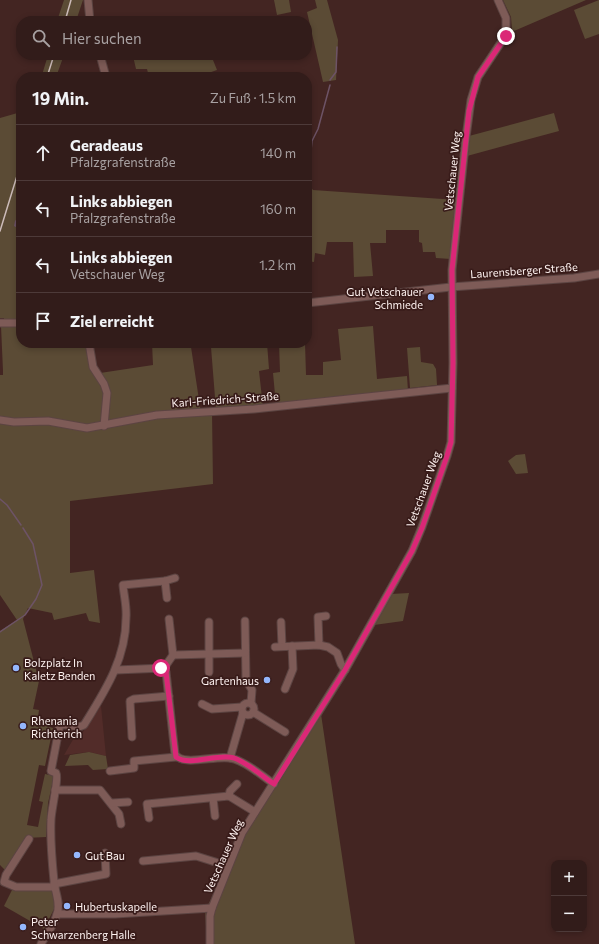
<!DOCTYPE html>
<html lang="de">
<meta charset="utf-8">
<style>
body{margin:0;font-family:Commissioner,sans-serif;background:#3a2523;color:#f1f3f6}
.controls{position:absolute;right:12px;bottom:12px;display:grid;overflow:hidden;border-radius:8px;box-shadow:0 2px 6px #0003}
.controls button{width:36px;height:36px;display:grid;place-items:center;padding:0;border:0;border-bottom:1px solid #4d3a39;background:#321c1a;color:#f1f3f6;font:20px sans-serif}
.stop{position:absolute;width:12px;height:12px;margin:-9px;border:3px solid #db2777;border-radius:50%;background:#fff}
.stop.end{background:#db2777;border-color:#fff;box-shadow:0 1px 4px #0008}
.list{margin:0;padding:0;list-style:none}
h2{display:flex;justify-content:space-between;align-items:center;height:52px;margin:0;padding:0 16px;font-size:17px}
h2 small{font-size:13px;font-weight:400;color:#a8a1a2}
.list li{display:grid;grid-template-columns:26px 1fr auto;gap:12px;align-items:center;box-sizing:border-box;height:56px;padding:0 16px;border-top:1px solid #4d3a39}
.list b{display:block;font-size:15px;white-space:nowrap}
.list p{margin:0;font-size:13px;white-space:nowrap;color:#a8a1a2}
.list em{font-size:13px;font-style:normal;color:#a8a1a2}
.icon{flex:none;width:22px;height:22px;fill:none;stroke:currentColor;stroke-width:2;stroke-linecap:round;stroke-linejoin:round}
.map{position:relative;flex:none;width:599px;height:944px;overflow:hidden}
.search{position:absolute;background:#321c1a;box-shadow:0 2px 6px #0003;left:16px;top:16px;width:296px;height:44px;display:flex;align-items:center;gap:10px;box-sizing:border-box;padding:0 14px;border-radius:16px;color:#a8a1a2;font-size:15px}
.panel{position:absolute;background:#321c1a;box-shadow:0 2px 6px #0003;left:16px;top:72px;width:296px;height:276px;border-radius:16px}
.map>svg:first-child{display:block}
</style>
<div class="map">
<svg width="599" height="944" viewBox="0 0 599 944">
<rect width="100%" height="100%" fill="#432522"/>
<polygon fill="#522c29" points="101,706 106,756 89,752 64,755 78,731 83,732"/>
<g fill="#5b4b35">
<polygon points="64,0 83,0 76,21 57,21"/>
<polygon points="274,0 289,0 291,12 277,15"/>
<polygon points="315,0 327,0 338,40 336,80 323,82 307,12 317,8"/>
<polygon points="503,0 586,0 514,31 512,30 511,17"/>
<polygon points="599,0 599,34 585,39 574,10"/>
<polygon points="48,55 64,55 56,77 40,77 42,75"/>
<polygon points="211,55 217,70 197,77 149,77 147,69 136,69 133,56"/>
<polygon points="21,112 21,321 4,320 4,318 0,318 0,118"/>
<polygon points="554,113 559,131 467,156 469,136"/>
<polygon points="308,186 310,186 313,190 457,200 451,259 436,258 435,252 423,252 422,243 419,242 419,230 386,230 386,243 370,243 373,276 354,277 353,242 327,242 325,255 315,253 314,262 307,261 307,240 311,204 307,203"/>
<polygon points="1,326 21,327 21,343 88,343 89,356 100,373 153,365 152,343 179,343 180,345 191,347 201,413 212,412 213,484 70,501 70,573 94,570 100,623 89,621 86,613 54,620 52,613 28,608 23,619 39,681 33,709 39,710 38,717 42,718 40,724 53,728 45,766 39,765 27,825 38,827 43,802 39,801 45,774 54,776 48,803 46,837 26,838 6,871 0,865 0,631 17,620 0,595 0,375 3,375 3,371"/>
<polygon points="373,326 377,379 407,376 408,391 276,405 273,373 280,372 279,343 305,343 306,375 323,375 323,362 341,360 338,329"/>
<polygon points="242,343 267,343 269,369 259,371 263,407 216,410 211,347 242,345"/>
<polygon points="420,347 421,362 433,364 436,369 437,385 410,388 407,348"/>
<polygon points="525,454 528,473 516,474 508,461 516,455"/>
<polygon points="409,593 403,621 374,625 391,594"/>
<polygon points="316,711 321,714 355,944 207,944 205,910 214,894 233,844"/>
<polygon points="89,752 106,756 108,769 93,770 88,765 65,766 70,755"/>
<polygon points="12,890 50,890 53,892 55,907 44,929 4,906"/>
</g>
<polygon fill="#6d5366" points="21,213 21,230 14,226 15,221"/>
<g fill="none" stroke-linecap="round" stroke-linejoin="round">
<g stroke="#6d5366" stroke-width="1.5">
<polyline points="330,80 336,72 337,47"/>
<polyline points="307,189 312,141 318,129 330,85"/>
<polyline points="0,499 7,505 21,525"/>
<polyline points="0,632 25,615 36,599 42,585 33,544 23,528"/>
</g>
<g stroke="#5c4442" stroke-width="9">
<g id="minor">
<polyline points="88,0 90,21"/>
<polyline points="100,55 106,77"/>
<polyline points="307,303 451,287 574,278 599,274"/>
<polyline points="0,323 21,323"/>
<polyline points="89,343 93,367 104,384 107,393 104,426"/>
<polyline points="0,420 14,422 48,421 87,428 157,415 254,409 452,388"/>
<polyline points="165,581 167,598"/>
<polyline points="245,621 246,680 252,690 251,703"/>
<polyline points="209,622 209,672"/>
<polyline points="281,622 282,646"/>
<polyline points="319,645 318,617 326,616"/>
<polyline points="275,647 319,645 328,647 337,653 341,664 345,670"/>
<polyline points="173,655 245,653"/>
<polyline points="164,668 173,655 169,619"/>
<path d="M116,670L164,668L166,672L175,754C183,768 220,753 234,759C248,763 262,776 274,784"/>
<polyline points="285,689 293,669 292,646"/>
<circle cx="248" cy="709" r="6"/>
<polyline points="202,704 212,709 242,707"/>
<polyline points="253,712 285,732"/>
<polyline points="132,737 130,701 134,699 169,696"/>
<polyline points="230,758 243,713"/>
<polyline points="110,771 134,768 134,761 176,757"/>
<polyline points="55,790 100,790 119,814 121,824"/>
<polyline points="229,796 230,791 237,784"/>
<polyline points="213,798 215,816"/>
<polyline points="112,803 128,802"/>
<polyline points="149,818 147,804 229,796 255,812"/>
<polyline points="29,839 6,875 4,882 16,887 55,887"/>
<polyline points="143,861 196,856 228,866"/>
<polyline points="54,884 106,874 105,853"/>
<polyline points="57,914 115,914 212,908"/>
<path d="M41,944C46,935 54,925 57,914C61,903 55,893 54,881C52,861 50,841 51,820C51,811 59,778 56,773L51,771L60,724L79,727L84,725C105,691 126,659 126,618C127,607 124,596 123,585L165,581L175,578"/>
<polyline points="210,944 210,916 212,908 242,833 345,670 412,551 422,527 447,456 451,442 453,363 452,270 466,137 471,100 478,77 506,35 506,18 498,0"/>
</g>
</g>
<use href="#minor" stroke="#7e5b57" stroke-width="7"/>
<g stroke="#cdbcba" stroke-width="1.5">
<polyline points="65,21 71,0"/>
<polyline points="47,77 54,55"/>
<polyline points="0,231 21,163"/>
</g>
</g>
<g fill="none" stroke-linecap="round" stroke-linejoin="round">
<path stroke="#db2777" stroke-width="5" d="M161,668H164L166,672L176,757C190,767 217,753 234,758C248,763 262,776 274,784L345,670L412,551L422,528L447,456L451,442L453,363L452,270L469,111L478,77L506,36"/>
</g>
<g fill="#94b7fd" stroke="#381b19" stroke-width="1.5">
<circle cx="431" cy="297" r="4"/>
<circle cx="16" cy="668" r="4"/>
<circle cx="267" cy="680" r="4"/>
<circle cx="23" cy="726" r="4"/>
<circle cx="77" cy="855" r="4"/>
<circle cx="67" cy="906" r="4"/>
<circle cx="23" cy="927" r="4"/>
</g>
<g text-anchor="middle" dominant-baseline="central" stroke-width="3.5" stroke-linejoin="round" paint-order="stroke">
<g font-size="11" fill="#fef2f0" stroke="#381b19">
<text transform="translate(452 171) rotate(-84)">Vetschauer Weg</text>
<text transform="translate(524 270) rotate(-4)">Laurensberger Straße</text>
<text transform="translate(225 399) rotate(-4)">Karl-Friedrich-Straße</text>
<text transform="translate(423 489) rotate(-70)">Vetschauer Weg</text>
<text transform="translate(223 856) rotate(-66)">Vetschauer Weg</text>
</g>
<g font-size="11" fill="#fef2f0" stroke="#381b19" text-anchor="start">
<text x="423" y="291" text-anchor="end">Gut Vetschauer<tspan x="423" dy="13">Schmiede</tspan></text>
<text x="24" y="662">Bolzplatz In<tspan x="24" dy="13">Kaletz Benden</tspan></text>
<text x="259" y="680" text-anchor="end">Gartenhaus</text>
<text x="31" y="720">Rhenania<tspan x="31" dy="13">Richterich</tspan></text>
<text x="85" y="855">Gut Bau</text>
<text x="75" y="906">Hubertuskapelle</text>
<text x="31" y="921">Peter<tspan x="31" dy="13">Schwarzenberg Halle</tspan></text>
</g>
</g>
</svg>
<div class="controls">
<button>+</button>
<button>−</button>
</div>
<div class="stop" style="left:161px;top:668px"></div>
<div class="stop end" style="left:506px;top:36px"></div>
<div class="search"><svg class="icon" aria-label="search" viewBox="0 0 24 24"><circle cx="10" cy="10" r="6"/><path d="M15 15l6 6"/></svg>Hier suchen</div>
<section class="panel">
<h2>19 Min.<small>Zu Fuß · 1.5 km</small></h2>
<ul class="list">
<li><svg class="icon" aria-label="ahead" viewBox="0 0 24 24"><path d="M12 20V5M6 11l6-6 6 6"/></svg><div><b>Geradeaus</b><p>Pfalzgrafenstraße</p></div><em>140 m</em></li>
<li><svg class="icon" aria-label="left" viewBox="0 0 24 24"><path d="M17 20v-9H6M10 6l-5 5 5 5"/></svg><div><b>Links abbiegen</b><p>Pfalzgrafenstraße</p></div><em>160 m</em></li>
<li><svg class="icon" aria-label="left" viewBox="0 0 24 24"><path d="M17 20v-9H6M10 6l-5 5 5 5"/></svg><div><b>Links abbiegen</b><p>Vetschauer Weg</p></div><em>1.2 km</em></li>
<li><svg class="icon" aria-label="arrive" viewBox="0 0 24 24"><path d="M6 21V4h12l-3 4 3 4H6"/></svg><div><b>Ziel erreicht</b></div></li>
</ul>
</section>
</div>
